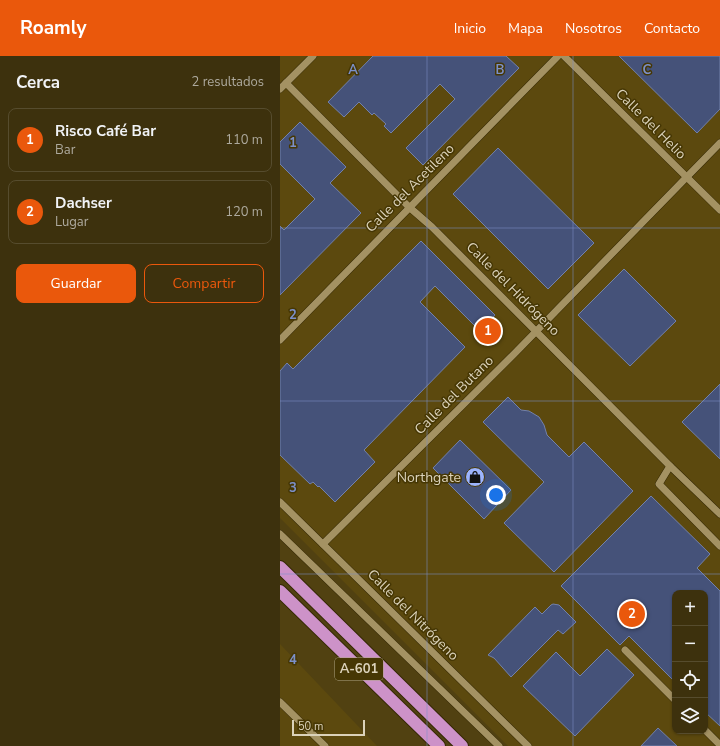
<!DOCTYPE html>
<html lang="es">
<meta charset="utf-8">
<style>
body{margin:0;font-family:"Nunito Sans",sans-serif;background:#443916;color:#f1f3f6}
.controls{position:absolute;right:12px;bottom:12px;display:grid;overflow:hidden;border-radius:8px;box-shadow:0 1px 3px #0004}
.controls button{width:36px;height:36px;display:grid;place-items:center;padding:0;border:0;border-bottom:1px solid #564c2e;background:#3d310d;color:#f1f3f6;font:20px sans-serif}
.scale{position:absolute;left:12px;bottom:10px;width:73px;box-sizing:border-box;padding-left:4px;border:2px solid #dbd2ba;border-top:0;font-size:11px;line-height:14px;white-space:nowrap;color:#dbd2ba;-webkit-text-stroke:3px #463704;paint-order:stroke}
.you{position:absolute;left:216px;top:439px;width:14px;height:14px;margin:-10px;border:3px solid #fff;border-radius:50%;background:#1a73e8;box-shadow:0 0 0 6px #1a73e833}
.badge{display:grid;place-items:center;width:26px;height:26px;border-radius:50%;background:#ea580c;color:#fff;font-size:13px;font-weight:700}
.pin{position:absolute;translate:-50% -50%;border:2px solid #fff;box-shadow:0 1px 4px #0006}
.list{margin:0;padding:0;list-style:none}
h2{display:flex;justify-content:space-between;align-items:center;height:52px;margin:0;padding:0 16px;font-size:17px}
h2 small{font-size:13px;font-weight:400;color:#ada99d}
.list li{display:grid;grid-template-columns:26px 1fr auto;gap:12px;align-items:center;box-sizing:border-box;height:64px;margin:0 8px 8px;padding:0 8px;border:1px solid #564c2e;border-radius:8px}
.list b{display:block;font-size:15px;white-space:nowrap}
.list p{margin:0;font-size:13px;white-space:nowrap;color:#ada99d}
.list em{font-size:13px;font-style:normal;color:#ada99d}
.actions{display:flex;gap:8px;padding:12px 16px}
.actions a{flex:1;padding:9px 0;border:1px solid #ea580c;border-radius:8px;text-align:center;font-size:14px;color:#ea580c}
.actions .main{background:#ea580c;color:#fff}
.icon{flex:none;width:22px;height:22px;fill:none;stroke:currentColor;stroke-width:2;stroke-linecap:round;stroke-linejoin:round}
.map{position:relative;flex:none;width:440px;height:690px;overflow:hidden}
header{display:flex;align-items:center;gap:24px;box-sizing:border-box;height:56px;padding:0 20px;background:#ea580c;color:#fff}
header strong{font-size:19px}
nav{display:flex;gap:22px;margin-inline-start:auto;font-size:14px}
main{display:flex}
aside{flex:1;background:#3d310d}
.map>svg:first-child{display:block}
</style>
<header>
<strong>Roamly</strong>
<nav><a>Inicio</a><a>Mapa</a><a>Nosotros</a><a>Contacto</a></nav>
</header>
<main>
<aside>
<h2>Cerca<small>2 resultados</small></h2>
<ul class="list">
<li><span class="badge">1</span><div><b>Risco Café Bar</b><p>Bar</p></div><em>110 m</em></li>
<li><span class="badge">2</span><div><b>Dachser</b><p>Lugar</p></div><em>120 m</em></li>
</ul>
<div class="actions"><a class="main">Guardar</a><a>Compartir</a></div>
</aside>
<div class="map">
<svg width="440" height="690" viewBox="0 0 440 690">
<rect width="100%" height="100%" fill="#514111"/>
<g fill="#5c490e" fill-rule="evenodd">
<path d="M0,0H440V690H228L0,462ZM395,537H425V675H395Z"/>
<polygon points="0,588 97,690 0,690"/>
</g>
<g fill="#455279" stroke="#7281ab">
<polygon points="93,0 226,0 239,12 143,109 126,92 175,43 160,28 111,77 104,70 106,68 94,57 92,59 79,46 64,61 48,46"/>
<polygon points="339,0 440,0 440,53 417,77"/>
<polygon points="20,66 66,111 50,127 81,157 0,239 0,170 4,174 35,143 0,108 0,86"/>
<polygon points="218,92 314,187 268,233 173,138"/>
<polygon points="141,185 215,259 200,275 155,230 140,246 185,291 84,394 95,406 55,446 39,430 38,431 33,426 30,428 0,399 0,315 7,307 13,313"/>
<polygon points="344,213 396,265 350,310 298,259"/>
<polygon points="440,328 440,403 402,366"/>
<polygon points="228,341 241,354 249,355 259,361 264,369 267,379 289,401 304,386 353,435 274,516 224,467 264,426 203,366"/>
<polygon points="180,384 231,434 204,463 153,412"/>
<polygon points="371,440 430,498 417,512 440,535 440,670 425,656 425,537 395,537 395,626 349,580 340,589 281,530"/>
<polygon points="273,548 279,549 296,566 283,578 278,574 231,621 214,602 208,599 255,551 262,558 271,549"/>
<polygon points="327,593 354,619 295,680 243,630 276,596 300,620"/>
<polygon points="378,672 397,690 361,690"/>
</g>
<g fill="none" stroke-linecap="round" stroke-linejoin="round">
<g stroke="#342804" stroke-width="8">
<g id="minor">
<polyline points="284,0 440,154"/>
<polyline points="6,27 129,151 152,171 390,410 440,458"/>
<polyline points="0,33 33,0"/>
<polyline points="0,284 278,0"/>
<polyline points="390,410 379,428 440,490"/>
<polyline points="0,446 248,690"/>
<polyline points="0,478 219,690"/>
<polyline points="43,488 236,296 440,87"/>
<polyline points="345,594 395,644"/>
<polyline points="0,646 45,690"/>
<polyline points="425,674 440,689"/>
</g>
</g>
<g stroke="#342804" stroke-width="14">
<g id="highway">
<polyline points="0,511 182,690"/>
<polyline points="0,535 159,690"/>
</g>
</g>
<use href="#minor" stroke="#a49263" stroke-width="7"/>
<use href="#highway" stroke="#cd92c8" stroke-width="12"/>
</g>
<path fill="none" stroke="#7c90c9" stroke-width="1" stroke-opacity="0.55" d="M147,0V690M293,0V690M0,172H440M0,345H440M0,518H440"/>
<defs>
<g id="shop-disc" transform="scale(1)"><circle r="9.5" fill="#9cb4fd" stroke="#463704"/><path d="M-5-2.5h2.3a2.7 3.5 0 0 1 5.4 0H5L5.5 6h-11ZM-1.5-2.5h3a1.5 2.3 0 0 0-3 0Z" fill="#111"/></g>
</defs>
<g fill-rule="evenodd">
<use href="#shop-disc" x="195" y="421"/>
</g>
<g text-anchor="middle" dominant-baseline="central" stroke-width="3" stroke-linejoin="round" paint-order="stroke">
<rect fill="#463704" stroke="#aea483" stroke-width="1" x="55" y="602" width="48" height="22" rx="3"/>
<g font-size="13" font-weight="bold" fill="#dbd2ba">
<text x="79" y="613">A-601</text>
</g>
<g font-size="14" fill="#dbd2ba" stroke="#463704">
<text transform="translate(371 68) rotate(45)">Calle del Helio</text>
<text transform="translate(130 132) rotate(-45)">Calle del Acetileno</text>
<text transform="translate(233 233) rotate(45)">Calle del Hidrógeno</text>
<text transform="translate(174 339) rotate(-45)">Calle del Butano</text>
<text transform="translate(133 559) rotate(45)">Calle del Nitrógeno</text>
</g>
<g font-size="14" fill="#dbd2ba" stroke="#463704" text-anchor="end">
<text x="181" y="421">Northgate</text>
</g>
</g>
<g font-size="13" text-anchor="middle" font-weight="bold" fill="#7c90c9" stroke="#463704" stroke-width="3" stroke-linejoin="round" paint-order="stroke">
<text x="73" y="18">A</text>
<text x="220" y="18">B</text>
<text x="367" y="18">C</text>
<text x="13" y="91">1</text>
<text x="13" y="263">2</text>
<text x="13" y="436">3</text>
<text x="13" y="608">4</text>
</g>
</svg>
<div class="controls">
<button>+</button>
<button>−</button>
<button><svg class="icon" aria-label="locate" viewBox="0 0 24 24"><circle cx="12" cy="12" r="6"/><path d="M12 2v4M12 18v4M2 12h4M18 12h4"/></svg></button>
<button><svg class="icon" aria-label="layers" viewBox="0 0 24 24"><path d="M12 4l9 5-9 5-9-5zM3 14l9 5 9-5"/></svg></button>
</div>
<div class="scale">50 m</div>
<div class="you"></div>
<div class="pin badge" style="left:208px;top:275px">1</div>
<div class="pin badge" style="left:352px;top:558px">2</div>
</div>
</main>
